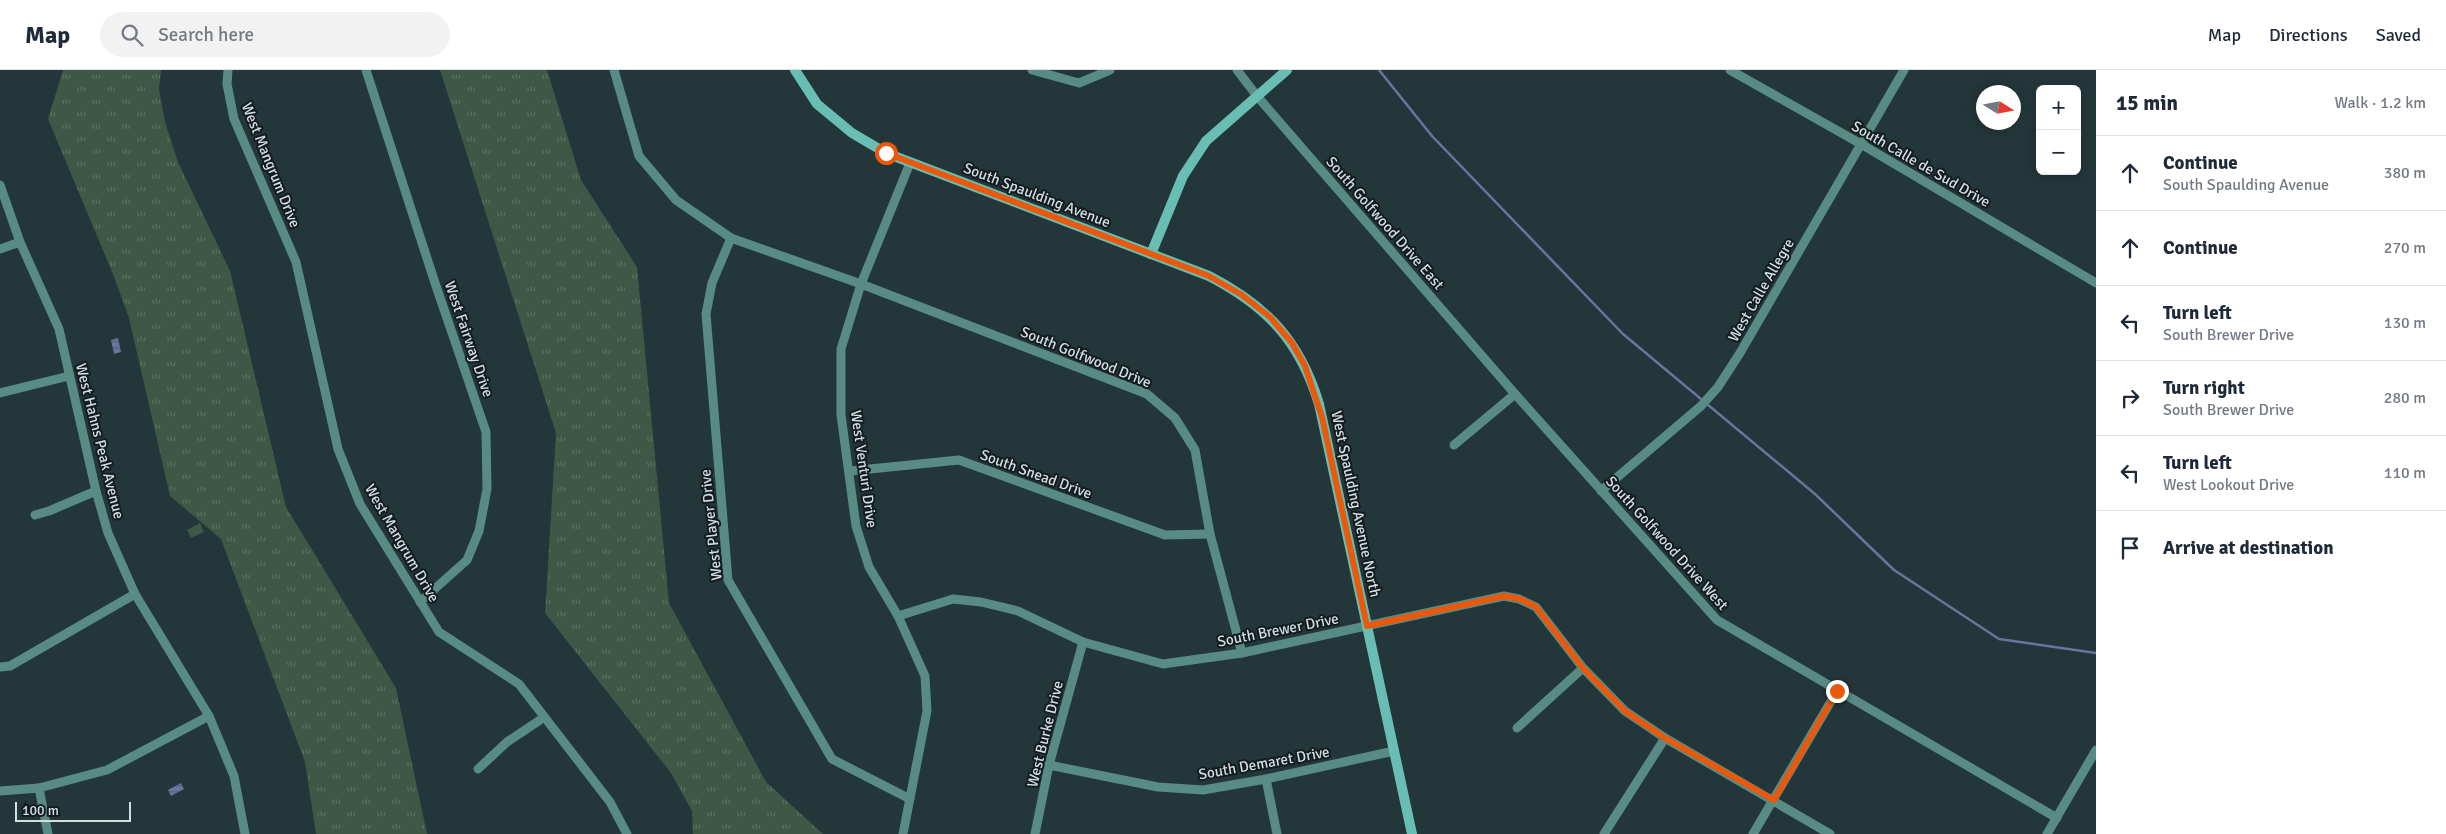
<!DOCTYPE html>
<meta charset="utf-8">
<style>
body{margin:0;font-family:Signika,sans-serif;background:#f2f2f3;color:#1f2937}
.controls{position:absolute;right:15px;top:15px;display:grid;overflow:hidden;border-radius:8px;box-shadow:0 2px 12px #0003}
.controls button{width:45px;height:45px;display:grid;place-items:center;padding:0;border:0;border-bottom:1px solid #e0e1e3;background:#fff;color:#1f2937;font:25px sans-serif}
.compass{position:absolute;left:1976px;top:15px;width:45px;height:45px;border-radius:50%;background:#fff;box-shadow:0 2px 12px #0003;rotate:101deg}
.scale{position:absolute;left:15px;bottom:12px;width:116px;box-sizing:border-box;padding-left:5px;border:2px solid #d3dee1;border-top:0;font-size:14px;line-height:18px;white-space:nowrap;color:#d3dee1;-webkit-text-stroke:4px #131c1e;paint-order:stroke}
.stop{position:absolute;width:15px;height:15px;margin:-11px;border:4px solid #ea580c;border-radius:50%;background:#fff}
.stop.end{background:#ea580c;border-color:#fff;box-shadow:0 1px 5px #0008}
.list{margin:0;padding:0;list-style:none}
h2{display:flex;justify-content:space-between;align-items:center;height:65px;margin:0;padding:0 20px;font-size:21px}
h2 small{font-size:16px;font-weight:400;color:#747a83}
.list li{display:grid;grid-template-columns:32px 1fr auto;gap:15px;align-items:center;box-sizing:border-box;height:75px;padding:0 20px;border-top:1px solid #e0e1e3}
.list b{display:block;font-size:19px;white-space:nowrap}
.list p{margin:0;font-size:16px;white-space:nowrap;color:#747a83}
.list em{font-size:16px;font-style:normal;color:#747a83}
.icon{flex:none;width:28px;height:28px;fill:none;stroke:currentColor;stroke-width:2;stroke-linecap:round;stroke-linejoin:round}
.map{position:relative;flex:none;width:2096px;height:764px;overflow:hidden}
header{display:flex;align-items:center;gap:30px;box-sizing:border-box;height:70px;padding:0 25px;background:#fff;border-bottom:1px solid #e0e1e3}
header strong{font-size:24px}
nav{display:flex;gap:28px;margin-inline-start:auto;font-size:18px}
.search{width:350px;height:45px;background:#f2f2f3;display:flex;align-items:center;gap:12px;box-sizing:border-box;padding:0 18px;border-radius:28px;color:#747a83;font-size:19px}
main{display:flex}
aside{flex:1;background:#fff}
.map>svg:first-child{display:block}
</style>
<header>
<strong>Map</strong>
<div class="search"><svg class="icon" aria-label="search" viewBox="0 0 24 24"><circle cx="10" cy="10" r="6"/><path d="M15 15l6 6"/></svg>Search here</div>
<nav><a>Map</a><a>Directions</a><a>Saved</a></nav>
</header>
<main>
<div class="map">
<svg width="2096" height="764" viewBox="0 0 2096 764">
<defs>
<pattern id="grass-tufts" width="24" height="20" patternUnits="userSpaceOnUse" patternTransform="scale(1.25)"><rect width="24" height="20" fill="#3e5847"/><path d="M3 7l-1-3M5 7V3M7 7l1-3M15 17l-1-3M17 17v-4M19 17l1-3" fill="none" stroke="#597061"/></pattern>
<pattern id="water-rules" width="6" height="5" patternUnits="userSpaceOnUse" patternTransform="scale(1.25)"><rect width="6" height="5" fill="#68759e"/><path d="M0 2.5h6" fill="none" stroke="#58617a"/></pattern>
</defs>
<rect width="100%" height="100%" fill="#23363a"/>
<g fill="url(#grass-tufts)">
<polygon points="63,0 161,0 159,19 165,52 178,92 230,201 286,437 396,618 427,764 316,764 305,692 221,469 170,426 129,248 113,204 48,49"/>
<polygon points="440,0 547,0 581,110 637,197 669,533 766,712 823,764 693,764 692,741 671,703 545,543 556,363"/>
</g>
<polygon fill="#3e5847" points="200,453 204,462 191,468 187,460"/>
<g fill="url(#water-rules)">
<polygon points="118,268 121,282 114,284 111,270"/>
<polygon points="181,713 184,719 171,726 168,720"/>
</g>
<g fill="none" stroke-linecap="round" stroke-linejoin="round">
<polyline stroke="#68759e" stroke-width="2.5" points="1379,0 1432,66 1623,264 1815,424 1894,500 1999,569 2096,583"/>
<g stroke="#588b84" stroke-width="9">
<polyline points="228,0 227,14 234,49 296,192 338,379 360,434 439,562 519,614 610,732 627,764"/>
<polyline points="366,0 435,213 486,362 487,419 479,461 467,490 420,532"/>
<polyline points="614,0 639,86 676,130 731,168 861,214 1147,324 1175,348 1195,380 1210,464 1242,583"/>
<polyline points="1032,0 1079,13 1110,0"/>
<polyline points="1237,0 1257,26 1515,324 1717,550 2057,748"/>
<polyline points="1730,0 1861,74 2096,213"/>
<polyline points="0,115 20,172 59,259 96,421 108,463 135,524 209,646 234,706 245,764"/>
<polyline points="731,168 712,213 706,244 728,510 832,689 910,729"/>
<polyline points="0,179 20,172"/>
<polyline points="0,323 69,306"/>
<polyline points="1454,375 1515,324"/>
<polyline points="850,401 959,390 1165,465 1210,464"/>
<polyline points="1601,421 1701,336 1718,317 1740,283 1904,0"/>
<polyline points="35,445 49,441 96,421"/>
<polyline points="898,546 953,529 981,532 1018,541 1083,572 1163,594 1242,583 1504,526 1519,529 1536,537 1583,598 1625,641 1665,668 1830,764"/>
<polyline points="0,597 10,596 135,524"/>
<polyline points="1517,658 1583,598"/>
<polyline points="1049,695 1158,717 1203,720 1266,709 1394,681"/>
<polyline points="478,699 507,672 543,648"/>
<polyline points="1266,709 1277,764"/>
<polyline points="39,718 48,764"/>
<polyline points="0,721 39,718 107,700 209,646"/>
<polyline points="903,764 927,641 925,606 898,546 869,497 856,456 841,345 841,279 861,214 910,93"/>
<polyline points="1035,764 1049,695 1083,572"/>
<polyline points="1604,764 1665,668"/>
<polyline points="1753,764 1837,621"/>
<polyline points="2047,764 2096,680"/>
</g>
<g stroke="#68beb2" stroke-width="10">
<path d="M795,0L817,34L852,63L886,83L1209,206C1267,236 1300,271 1319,334L1412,764"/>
<polyline points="1151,184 1183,106 1206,71 1287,0"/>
</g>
</g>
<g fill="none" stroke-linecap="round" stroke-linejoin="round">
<polyline stroke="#ea580c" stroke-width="6" points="886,83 1209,206 1242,225 1270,247 1292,273 1305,296 1322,347 1367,556 1504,526 1520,529 1536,537 1583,598 1625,641 1665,668 1774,730 1837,621"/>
</g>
<g text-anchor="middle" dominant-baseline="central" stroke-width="4" stroke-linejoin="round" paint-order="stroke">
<g font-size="15" fill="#d3dee1" stroke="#131c1e">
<text transform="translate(1921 94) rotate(30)">South Calle de Sud Drive</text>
<text transform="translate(271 95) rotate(68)">West Mangrum Drive</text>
<text transform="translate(1037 125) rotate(21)">South Spaulding Avenue</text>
<text transform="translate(1385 153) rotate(49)">South Golfwood Drive East</text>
<text transform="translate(1761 220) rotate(-60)">West Calle Allegre</text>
<text transform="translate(469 269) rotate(71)">West Fairway Drive</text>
<text transform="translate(1086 287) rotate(22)">South Golfwood Drive</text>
<text transform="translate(100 371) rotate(76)">West Hahns Peak Avenue</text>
<text transform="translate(864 399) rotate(82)">West Venturi Drive</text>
<text transform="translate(1036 404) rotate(20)">South Snead Drive</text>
<text transform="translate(1356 434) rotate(78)">West Spaulding Avenue North</text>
<text transform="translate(711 455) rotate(-96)">West Player Drive</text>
<text transform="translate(402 473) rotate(60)">West Mangrum Drive</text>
<text transform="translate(1667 473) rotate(48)">South Golfwood Drive West</text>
<text transform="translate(1278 560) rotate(-11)">South Brewer Drive</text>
<text transform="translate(1045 664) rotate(-76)">West Burke Drive</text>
<text transform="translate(1264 693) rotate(-10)">South Demaret Drive</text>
</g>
</g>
</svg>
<div class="controls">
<button>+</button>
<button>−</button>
</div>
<svg class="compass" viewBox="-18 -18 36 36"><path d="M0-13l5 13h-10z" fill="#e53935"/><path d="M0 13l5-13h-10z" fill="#747a83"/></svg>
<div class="scale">100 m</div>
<div class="stop" style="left:886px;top:83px"></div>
<div class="stop end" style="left:1837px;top:621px"></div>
</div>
<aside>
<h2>15 min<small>Walk · 1.2 km</small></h2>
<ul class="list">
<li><svg class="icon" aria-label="ahead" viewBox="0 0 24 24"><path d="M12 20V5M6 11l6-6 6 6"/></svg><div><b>Continue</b><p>South Spaulding Avenue</p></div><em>380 m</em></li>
<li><svg class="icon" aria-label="ahead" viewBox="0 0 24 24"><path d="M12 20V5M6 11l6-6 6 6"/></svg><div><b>Continue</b></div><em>270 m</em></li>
<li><svg class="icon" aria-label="left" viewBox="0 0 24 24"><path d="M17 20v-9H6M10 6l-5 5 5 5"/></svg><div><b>Turn left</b><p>South Brewer Drive</p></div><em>130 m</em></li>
<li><svg class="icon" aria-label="right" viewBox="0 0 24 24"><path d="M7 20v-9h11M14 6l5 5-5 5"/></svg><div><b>Turn right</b><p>South Brewer Drive</p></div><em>280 m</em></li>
<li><svg class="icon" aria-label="left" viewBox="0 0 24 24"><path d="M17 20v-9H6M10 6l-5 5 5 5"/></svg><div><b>Turn left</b><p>West Lookout Drive</p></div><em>110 m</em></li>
<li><svg class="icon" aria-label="arrive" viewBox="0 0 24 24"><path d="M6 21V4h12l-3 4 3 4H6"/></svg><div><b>Arrive at destination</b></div></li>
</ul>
</aside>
</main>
